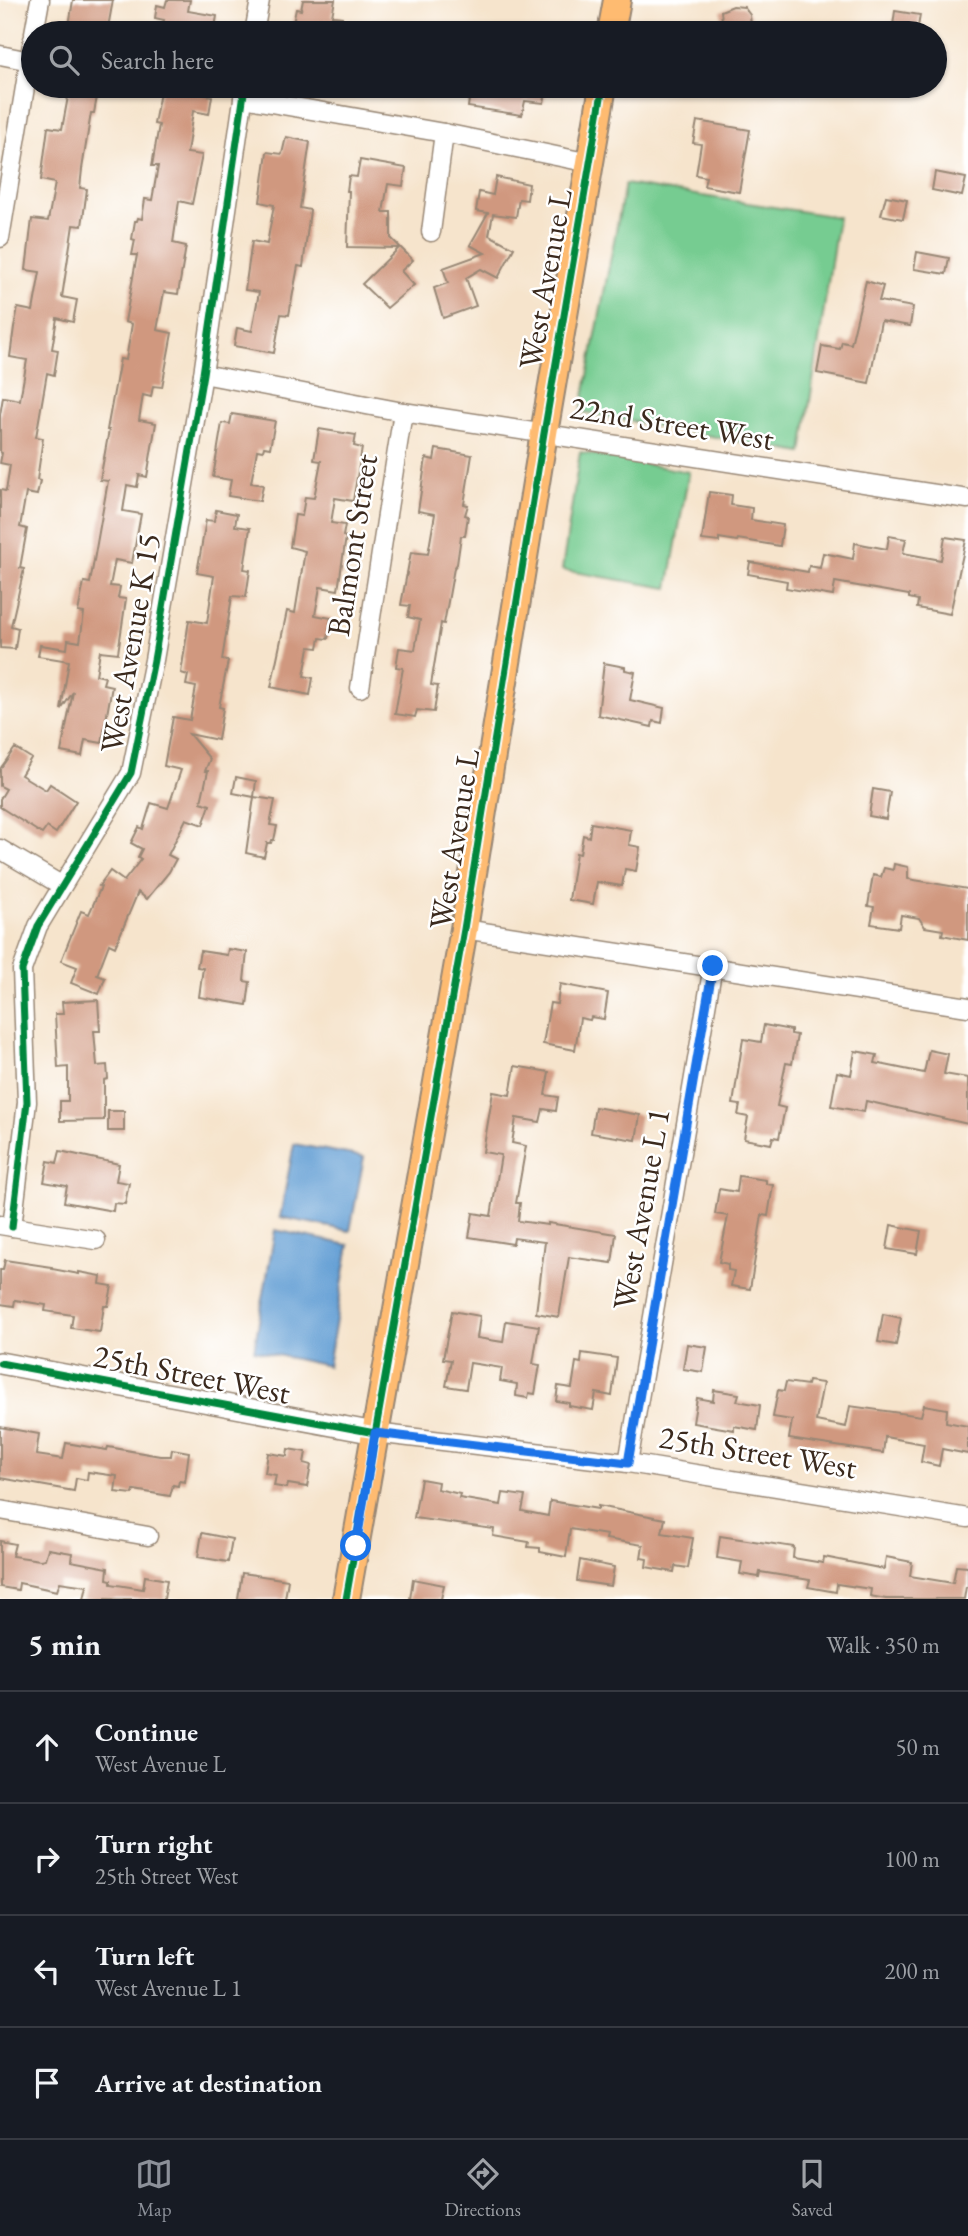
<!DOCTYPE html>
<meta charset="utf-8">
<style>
body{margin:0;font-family:"EB Garamond",serif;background:#242831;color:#f1f3f6}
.stop{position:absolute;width:21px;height:21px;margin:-16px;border:5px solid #1a73e8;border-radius:50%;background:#fff}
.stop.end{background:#1a73e8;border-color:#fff;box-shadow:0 2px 7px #0008}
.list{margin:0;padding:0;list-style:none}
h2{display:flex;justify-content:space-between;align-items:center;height:91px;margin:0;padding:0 28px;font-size:30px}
h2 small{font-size:23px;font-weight:400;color:#9ea1a6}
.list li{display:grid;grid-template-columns:46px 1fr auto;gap:21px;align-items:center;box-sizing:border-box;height:112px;padding:0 28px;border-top:2px solid #363941}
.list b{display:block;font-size:26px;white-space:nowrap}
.list p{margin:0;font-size:23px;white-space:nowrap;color:#9ea1a6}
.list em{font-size:23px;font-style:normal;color:#9ea1a6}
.icon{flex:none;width:38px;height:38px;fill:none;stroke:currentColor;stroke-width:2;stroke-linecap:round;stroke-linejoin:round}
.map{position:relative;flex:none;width:968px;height:1599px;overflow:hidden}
.search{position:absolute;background:#171b24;box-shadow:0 2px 5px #0004;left:21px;right:21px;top:21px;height:77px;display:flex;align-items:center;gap:18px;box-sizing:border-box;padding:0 24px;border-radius:38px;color:#9ea1a6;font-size:26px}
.sheet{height:539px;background:#171b24}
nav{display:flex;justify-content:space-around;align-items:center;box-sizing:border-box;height:98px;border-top:2px solid #363941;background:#171b24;font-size:19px;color:#9ea1a6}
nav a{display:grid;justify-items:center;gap:4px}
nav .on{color:#8c9099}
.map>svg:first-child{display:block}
</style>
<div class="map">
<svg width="968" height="1599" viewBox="0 0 968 1599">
<rect width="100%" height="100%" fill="#fff"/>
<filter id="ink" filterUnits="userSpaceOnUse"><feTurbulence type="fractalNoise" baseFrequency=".0143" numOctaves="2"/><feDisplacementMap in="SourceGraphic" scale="14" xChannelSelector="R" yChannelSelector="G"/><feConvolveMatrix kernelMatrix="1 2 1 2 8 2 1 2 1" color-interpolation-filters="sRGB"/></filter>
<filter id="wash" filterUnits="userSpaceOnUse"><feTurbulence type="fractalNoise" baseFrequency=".00686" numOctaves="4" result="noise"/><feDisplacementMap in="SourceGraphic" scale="28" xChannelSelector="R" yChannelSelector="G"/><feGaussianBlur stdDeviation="1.57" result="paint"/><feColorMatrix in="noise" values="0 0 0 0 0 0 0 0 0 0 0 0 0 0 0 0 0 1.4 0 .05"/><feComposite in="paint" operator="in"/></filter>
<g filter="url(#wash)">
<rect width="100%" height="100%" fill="#f6e4cc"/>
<g fill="#76cc91" stroke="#587b58" stroke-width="2">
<polygon points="625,184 838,217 802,453 581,412"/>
<polygon points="580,452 689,472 668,588 562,570"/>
</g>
<g fill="#639fd4" stroke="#4f6479" stroke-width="2">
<polygon points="294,1144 364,1157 350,1231 280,1217"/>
<polygon points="275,1230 349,1245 328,1366 254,1350"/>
</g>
<g id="blocks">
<g fill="#d0987f">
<polygon points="73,0 113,0 107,33 68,33"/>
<polygon points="167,0 190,0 188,11 217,16 214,33 163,26 164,20 155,18 157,5 165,7"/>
<polygon points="303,0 335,0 332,16 342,17 339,33 322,33 292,28 296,9 301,10"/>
<polygon points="733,6 744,7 750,15 751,26 745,33 727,33 723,29 721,11"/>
<polygon points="895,11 920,15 917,33 892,33"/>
<polygon points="70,86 99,86 94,113 91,113 82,169 80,188 87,189 82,226 73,225 62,297 77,300 73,322 57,318 52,349 58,350 54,375 47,373 36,437 43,438 37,480 40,481 37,495 26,493 20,527 27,529 20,568 24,569 11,626 18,628 15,649 0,648 0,490 6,491 10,465 0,463 2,453 0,452 0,415 3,397 20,400 27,360 10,357 14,327 18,308 33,311 40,272 26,270 32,219 48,221 55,183 41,180 48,127 62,129"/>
<polygon points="471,86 547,86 544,103 525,101 522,115 468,107"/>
<polygon points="161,87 212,96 209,114 193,111 187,153 202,155 192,204 179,201 173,243 186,246 178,294 164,292 157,330 172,333 162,387 153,386 151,397 143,395 139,420 156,423 147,477 139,475 137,487 127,485 123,511 141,514 132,563 115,560 110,586 120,587 118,598 126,599 118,653 100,651 96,675 105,677 103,684 112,686 102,743 85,740 82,756 61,752 73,692 61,710 69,661 38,656 40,645 67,649 68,640 80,642 84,613 78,612 84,582 90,583 108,481 100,480 109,430 107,430 120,359 126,360 132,324 125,322 137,255 132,255 135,240 132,239 135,221 137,221 138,218 142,219 145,199 152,200 158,166 152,166 159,125 154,124"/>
<polygon points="697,121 750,130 739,192 704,186 706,177 696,175 701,144 693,143"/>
<polygon points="286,137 310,142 300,208 310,210 303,267 298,266 289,315 281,314 274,353 234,346 237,328 252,331 259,292 245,290 252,241 267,244 274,205 260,202 267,152 282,154"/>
<polygon points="360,160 406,168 403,186 388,184 383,212 391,212 391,238 413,260 401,271 414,285 387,308 362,284 399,248 347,247 349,191 347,191 349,176 357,177"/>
<polygon points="935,172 966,178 962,196 932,190"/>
<polygon points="496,177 529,184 527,200 519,199 516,217 493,214 489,235 514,248 498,278 481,269 466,278 476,306 443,318 434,288 448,283 443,268 485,253 470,245 488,213 476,211 479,192 493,195"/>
<polygon points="886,196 907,200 903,219 881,215"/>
<polygon points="917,252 949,258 946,274 914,269"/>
<polygon points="866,281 883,286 879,301 913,307 910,326 881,321 869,383 817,373 822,346 840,349 842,342 851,344"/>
<polygon points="232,414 275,421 270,448 264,447 263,451 257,450 251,483 263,485 260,501 228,496 231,480 213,477 222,423 230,424"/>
<polygon points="319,429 356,435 354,446 362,448 353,501 335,498 331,523 345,525 343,536 346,537 338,590 320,587 315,615 331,618 328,639 320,638 318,648 309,647 304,676 313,678 310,695 271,687 287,611 295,613 305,551 290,547 295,515 302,516 305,497 314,498 321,461 314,460"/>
<polygon points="436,449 472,455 464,504 468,505 465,515 468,516 465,536 461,536 457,564 454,568 444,624 441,623 431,685 438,686 434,712 417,710 415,717 395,714 403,668 396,667 399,648 415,650 420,620 408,617 410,606 401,605 411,552 428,554 435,514 418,511 426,458 434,460"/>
<polygon points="709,492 732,495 731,505 752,508 751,520 783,525 780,546 738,539 737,541 719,538 719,542 702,540"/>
<polygon points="216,510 237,514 235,526 250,528 244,569 250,570 246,597 232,596 222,660 228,661 219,707 223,708 218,740 189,734 210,759 205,771 208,771 201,802 210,805 203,825 186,819 168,855 176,859 169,872 147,899 138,892 115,947 109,944 97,975 105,978 99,994 71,983 77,967 61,961 81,911 89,914 101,887 99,886 110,871 124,881 141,859 138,857 142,849 131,843 139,827 143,829 151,803 168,808 181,770 164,766 173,717 190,720 196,687 186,685 188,675 181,673 189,620 207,623 214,576 197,573 206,520 214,521"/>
<polygon points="889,536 906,539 903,553 941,560 945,537 966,540 950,614 917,608 918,600 909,598 909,595 835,582 833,596 786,588 787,581 748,574 750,562 808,572 809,566 820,568 823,553 853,559 855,543 887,549"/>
<polygon points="604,663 625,667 625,670 635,672 630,700 664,708 662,723 653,721 652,727 598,715"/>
<polygon points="15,748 31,758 21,775 46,790 50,784 76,801 56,833 47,827 42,834 0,807 0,799 6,789 0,786 0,769"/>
<polygon points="236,777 256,781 254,797 233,793"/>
<polygon points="873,789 890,792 886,819 869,816"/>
<polygon points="254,797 275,800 270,825 277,826 274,840 272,840 271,843 267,843 264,857 246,853"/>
<polygon points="591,823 631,830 629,845 640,847 636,871 625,869 622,886 597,882 593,904 569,900 576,853 580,854 583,835 589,837"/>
<polygon points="894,864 908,867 908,879 968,889 968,940 942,935 943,930 925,927 919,918 901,915 899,928 871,924 874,907 868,906 873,875 881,877 884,868 893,870"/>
<polygon points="228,949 247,952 244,981 250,982 247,1005 199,997 203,968 197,967 200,951 227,955"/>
<polygon points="560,984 608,993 604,1019 591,1017 590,1020 580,1018 575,1050 543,1044 550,1003 557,1004"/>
<polygon points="98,1000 100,1031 94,1031 97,1066 107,1065 108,1079 104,1080 104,1120 60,1121 60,1101 68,1101 68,1067 58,1068 55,1014 63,1014 62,1002"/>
<polygon points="764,1025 791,1030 791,1034 797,1035 792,1064 786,1063 777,1106 785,1108 779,1138 773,1137 771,1144 744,1139 748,1117 738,1115 740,1105 733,1104 743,1039 761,1042"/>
<polygon points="929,1050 948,1054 944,1074 968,1078 968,1124 866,1101 864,1112 831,1106 837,1072 851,1075 855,1051 877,1055 875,1063 924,1073"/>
<polygon points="515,1066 549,1072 545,1095 558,1097 556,1111 543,1109 540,1122 516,1118 512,1143 526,1146 516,1203 520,1203 518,1221 548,1225 548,1223 616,1234 612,1263 569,1257 559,1317 536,1313 545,1242 514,1238 513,1244 469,1237 473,1213 491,1216 501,1155 483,1152 493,1092 510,1095"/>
<polygon points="595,1107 640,1115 636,1140 591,1133"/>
<rect x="108" y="1111" width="16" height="20"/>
<polygon points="60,1151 119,1164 116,1181 129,1183 125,1204 114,1203 113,1211 64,1202 67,1186 44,1182 48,1161 57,1163"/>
<polygon points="739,1176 766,1180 766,1184 773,1185 768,1216 762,1215 750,1289 731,1286 734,1271 728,1270 728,1264 719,1262 728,1216 715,1214 719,1189 737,1192"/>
<polygon points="891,1225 921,1231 917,1254 887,1249"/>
<polygon points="5,1260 52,1267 52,1269 79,1274 79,1272 101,1276 100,1284 112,1286 108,1306 104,1306 100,1332 71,1328 73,1315 45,1311 46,1305 15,1300 14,1306 0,1304 0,1270 3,1270"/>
<polygon points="452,1311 480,1316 477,1338 503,1342 506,1321 539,1326 533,1364 540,1365 535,1394 529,1393 528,1398 516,1396 517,1384 500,1381 502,1368 470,1363 466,1389 446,1386 451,1360 443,1359"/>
<polygon points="883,1314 901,1318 896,1345 878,1342"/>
<polygon points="687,1344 707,1347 703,1372 683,1369"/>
<polygon points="582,1353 617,1358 612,1396 596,1393 593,1410 569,1406 569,1403 556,1401 558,1386 572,1388 576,1362 581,1363"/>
<polygon points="808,1381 823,1383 816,1421 846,1427 850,1406 921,1416 924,1405 947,1409 946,1422 968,1426 968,1454 942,1449 939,1466 921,1462 924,1444 885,1437 883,1453 789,1439 792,1420 773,1417 778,1390 784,1391 786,1382 807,1385"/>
<polygon points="714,1390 739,1394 737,1401 760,1405 757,1430 734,1426 734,1430 693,1423 697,1398 713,1401"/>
<polygon points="0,1427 39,1434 36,1455 63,1459 66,1443 107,1450 108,1447 160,1456 171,1456 172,1449 189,1452 185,1482 179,1481 178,1486 173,1485 170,1496 134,1490 133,1494 115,1492 117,1476 88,1472 87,1480 76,1478 74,1491 0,1478"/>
<polygon points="288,1449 306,1452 304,1463 311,1465 307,1487 288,1484 287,1488 274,1486 276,1475 265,1473 268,1453 287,1456"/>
<polygon points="421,1479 438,1482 437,1489 460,1494 459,1498 501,1505 503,1493 525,1496 522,1511 548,1516 550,1501 598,1509 598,1506 665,1519 662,1533 693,1538 688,1568 675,1566 674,1572 646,1567 647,1559 641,1558 643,1545 606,1539 607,1535 570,1529 566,1557 540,1552 540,1548 528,1547 529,1542 493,1536 494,1529 414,1518"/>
<polygon points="202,1533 232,1539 228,1562 198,1557"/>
<polygon points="720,1536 794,1547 793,1558 823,1563 824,1557 884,1569 886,1557 912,1562 910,1576 953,1583 956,1566 968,1567 968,1587 966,1587 964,1599 886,1599 870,1596 871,1589 837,1584 836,1592 808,1587 810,1580 760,1572 759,1577 740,1574 742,1562 717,1558"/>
<polygon points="0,1541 15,1544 12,1556 40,1560 45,1559 48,1549 72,1553 71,1561 108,1568 107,1579 111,1580 111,1584 143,1589 145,1576 167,1580 164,1599 84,1599 87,1586 60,1582 57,1591 19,1583 18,1590 0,1587"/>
<polygon points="580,1560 614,1567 611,1586 577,1581"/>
<polygon points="242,1573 288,1580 285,1599 238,1599"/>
<polygon points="413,1579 444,1585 441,1599 410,1599"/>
</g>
</g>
</g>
<g filter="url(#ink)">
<use href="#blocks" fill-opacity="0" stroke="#988775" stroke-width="2"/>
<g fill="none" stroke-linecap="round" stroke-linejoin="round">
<g stroke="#988775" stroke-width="21">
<g id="minor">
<polyline points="34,33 40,0"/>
<polyline points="254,33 260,0"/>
<polyline points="0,55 30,61"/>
<polyline points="243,98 444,133 590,163"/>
<polyline points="431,232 444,133"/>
<polyline points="0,238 33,39"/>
<polyline points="203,374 403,412 968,499"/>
<polyline points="360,688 403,412"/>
<polyline points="0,849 61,885"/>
<polyline points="464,929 968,1007"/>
<polyline points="0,1225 96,1240"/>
<polyline points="12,1227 27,1102 22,970 38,926 131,773 154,660 203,374 245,86"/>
<polyline points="375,1433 628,1463 968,1518"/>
<polyline points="628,1463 713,966"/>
<polyline points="0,1510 148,1536"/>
</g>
</g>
<g stroke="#988775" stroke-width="24">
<polyline id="tertiary" points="0,1363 375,1433"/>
</g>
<g stroke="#988775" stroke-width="30">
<g id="primary">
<polyline points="611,33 617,0"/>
<polyline points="346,1599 464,929 544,433 603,86"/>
</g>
</g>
<use href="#minor" stroke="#fff" stroke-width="18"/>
<use href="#tertiary" stroke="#fff" stroke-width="21"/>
<use href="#primary" stroke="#febb71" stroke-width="26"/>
<g stroke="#fff" stroke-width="11">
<g id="cycleway">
<polyline points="12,1227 27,1102 22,970 38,926 131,773 154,660 203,374 245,86"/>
<polyline points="0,1363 375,1433"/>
<polyline points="346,1599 464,929 544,433 603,86"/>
</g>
</g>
<use href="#cycleway" stroke="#00873e" stroke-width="7"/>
</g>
</g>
<g fill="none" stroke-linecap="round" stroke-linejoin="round" filter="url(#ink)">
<polyline stroke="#1a73e8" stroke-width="9" points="356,1546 375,1433 628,1463 713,966"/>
</g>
<g text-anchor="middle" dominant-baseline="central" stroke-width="5" stroke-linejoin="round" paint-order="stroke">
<g font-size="32" fill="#3b2a1e" stroke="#fff">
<text transform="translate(545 279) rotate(-80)">West Avenue L</text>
<text transform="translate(672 423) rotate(9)">22nd Street West</text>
<text transform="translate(352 545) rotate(-81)">Balmont Street</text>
<text transform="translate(130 643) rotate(-80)">West Avenue K 15</text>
<text transform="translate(454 839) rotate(-81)">West Avenue L</text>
<text transform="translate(641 1209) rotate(-80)">West Avenue L 1</text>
<text transform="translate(192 1374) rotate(11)">25th Street West</text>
<text transform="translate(758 1452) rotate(9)">25th Street West</text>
</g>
</g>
</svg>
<div class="stop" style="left:356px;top:1546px"></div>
<div class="stop end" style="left:713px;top:966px"></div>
<div class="search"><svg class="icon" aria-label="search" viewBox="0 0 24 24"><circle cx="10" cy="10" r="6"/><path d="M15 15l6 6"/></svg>Search here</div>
</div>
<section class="sheet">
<h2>5 min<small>Walk · 350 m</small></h2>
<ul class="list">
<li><svg class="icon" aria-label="ahead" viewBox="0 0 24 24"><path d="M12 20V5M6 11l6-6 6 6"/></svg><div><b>Continue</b><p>West Avenue L</p></div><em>50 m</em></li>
<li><svg class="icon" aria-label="right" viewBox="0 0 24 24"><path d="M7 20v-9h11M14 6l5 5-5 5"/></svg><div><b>Turn right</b><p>25th Street West</p></div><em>100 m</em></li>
<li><svg class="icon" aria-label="left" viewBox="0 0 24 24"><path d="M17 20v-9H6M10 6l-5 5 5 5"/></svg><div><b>Turn left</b><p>West Avenue L 1</p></div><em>200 m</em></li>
<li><svg class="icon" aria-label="arrive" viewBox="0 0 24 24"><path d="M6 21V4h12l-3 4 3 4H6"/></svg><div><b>Arrive at destination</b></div></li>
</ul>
</section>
<nav>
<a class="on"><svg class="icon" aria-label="map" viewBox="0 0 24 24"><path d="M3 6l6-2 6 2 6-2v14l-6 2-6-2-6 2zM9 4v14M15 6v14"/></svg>Map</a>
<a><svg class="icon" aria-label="directions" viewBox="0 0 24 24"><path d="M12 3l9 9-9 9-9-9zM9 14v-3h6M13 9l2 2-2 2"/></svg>Directions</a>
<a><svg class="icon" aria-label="saved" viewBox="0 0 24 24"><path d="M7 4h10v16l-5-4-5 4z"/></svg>Saved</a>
</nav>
